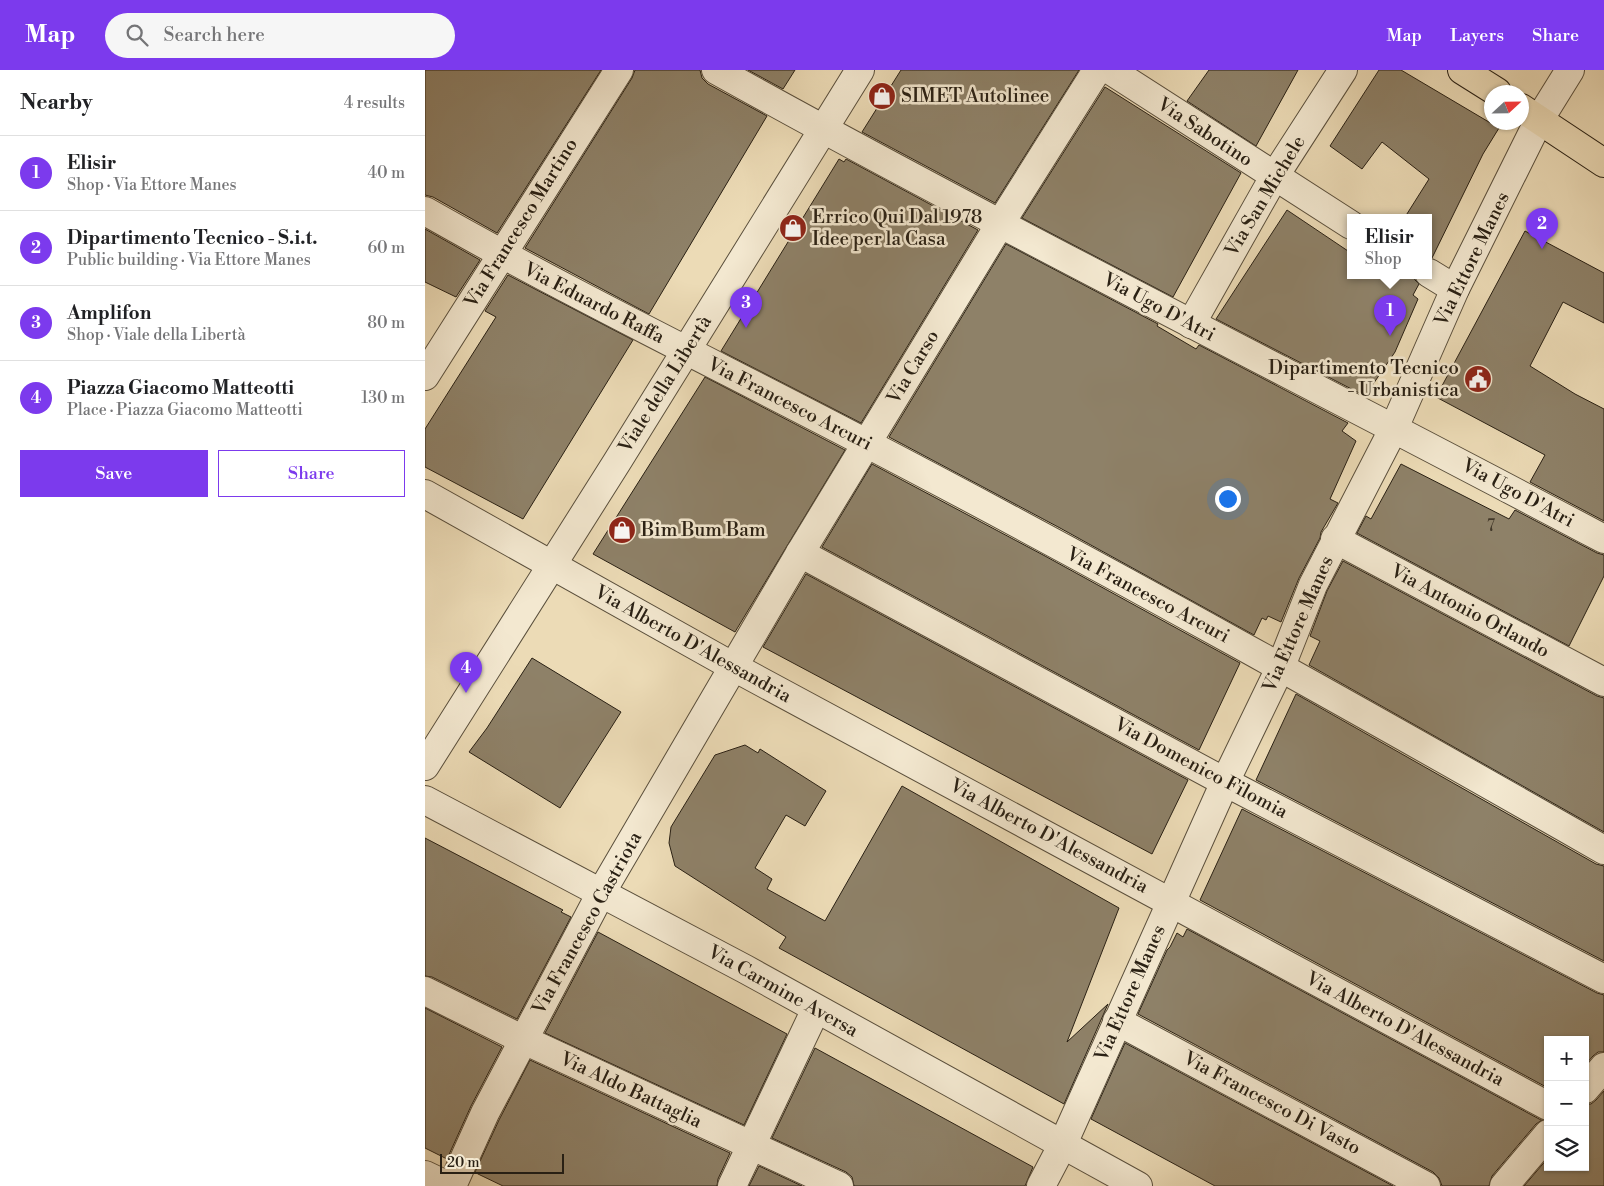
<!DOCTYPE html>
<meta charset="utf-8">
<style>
body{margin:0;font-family:"Libre Bodoni",serif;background:#f6f6f6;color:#202124}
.controls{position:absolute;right:15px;bottom:15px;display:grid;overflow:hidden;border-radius:0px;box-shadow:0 1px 4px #0004}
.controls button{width:45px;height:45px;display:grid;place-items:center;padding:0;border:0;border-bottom:1px solid #e0e0e0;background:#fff;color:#202124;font:25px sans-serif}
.compass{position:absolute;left:1059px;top:15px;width:45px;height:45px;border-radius:50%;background:#fff;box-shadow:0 1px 4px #0004;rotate:68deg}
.scale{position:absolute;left:15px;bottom:12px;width:124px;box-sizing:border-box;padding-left:5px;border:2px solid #292014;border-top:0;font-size:14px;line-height:18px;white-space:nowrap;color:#292014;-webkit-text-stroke:4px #f3e8d0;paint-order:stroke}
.you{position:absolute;left:802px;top:428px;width:18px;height:18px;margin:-12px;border:4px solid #fff;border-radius:50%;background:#1a73e8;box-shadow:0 0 0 8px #1a73e833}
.badge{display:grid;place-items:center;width:32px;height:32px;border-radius:50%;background:#7c3aed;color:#fff;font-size:16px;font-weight:700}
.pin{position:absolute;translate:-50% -41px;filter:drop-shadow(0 1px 2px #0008)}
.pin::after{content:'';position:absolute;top:26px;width:18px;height:15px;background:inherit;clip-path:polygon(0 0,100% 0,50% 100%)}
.popup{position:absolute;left:922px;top:144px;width:85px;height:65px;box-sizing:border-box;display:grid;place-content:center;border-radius:0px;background:#fff;filter:drop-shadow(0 1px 4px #0005);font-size:16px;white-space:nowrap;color:#757577}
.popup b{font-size:19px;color:#202124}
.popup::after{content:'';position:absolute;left:50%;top:100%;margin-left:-10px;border:10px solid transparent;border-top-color:#fff}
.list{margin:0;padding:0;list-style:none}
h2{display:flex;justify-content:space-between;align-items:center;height:65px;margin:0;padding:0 20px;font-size:21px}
h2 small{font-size:16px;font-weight:400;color:#757577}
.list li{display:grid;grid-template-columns:32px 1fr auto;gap:15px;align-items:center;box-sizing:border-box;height:75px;padding:0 20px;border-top:1px solid #e0e0e0}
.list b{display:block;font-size:19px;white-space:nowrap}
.list p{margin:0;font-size:16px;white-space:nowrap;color:#757577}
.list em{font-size:16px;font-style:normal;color:#757577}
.actions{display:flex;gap:10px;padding:15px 20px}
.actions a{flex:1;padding:11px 0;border:1px solid #7c3aed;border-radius:0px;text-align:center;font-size:18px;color:#7c3aed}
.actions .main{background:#7c3aed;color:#fff}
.icon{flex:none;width:28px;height:28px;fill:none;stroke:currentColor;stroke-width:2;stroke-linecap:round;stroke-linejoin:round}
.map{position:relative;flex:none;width:1179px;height:1116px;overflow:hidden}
header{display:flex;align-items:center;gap:30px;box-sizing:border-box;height:70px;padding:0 25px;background:#7c3aed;color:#fff}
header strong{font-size:24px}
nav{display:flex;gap:28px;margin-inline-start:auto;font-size:18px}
.search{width:350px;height:45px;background:#f6f6f6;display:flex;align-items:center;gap:12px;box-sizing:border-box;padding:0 18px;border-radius:28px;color:#757577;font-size:19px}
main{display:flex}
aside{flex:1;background:#fff}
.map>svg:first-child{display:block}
</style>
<header>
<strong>Map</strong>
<div class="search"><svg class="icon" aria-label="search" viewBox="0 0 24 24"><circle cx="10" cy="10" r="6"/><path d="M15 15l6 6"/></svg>Search here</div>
<nav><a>Map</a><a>Layers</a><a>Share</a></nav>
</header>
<main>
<aside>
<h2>Nearby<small>4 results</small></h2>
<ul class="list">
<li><span class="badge">1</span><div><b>Elisir</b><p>Shop · Via Ettore Manes</p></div><em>40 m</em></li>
<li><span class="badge">2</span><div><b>Dipartimento Tecnico - S.i.t.</b><p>Public building · Via Ettore Manes</p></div><em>60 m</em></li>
<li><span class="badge">3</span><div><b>Amplifon</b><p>Shop · Viale della Libertà</p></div><em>80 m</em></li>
<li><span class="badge">4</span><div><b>Piazza Giacomo Matteotti</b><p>Place · Piazza Giacomo Matteotti</p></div><em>130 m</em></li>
</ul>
<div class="actions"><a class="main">Save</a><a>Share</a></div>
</aside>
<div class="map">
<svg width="1179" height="1116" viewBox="0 0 1179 1116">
<rect width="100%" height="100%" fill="#ecdbb6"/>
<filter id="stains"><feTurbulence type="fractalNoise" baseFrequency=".004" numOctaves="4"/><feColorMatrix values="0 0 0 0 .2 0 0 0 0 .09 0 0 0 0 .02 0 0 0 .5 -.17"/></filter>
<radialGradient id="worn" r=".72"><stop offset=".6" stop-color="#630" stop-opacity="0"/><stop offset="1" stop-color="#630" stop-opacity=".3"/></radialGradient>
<g fill="#8e8168" stroke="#292014">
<polygon points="0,0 176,0 72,163 8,127 0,125"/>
<polygon points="210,0 275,0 277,8 283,14 342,46 224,244 100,178 207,8"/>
<polygon points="323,0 370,0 358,19"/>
<polygon points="476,0 654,0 570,133 437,62"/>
<polygon points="784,0 873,0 831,76 762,31"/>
<polygon points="954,0 976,0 1074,58 1058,84 1007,188 1004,187 1004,147 980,147 1004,109 957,72 937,99 905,76"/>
<polygon points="680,17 816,103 748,227 597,148"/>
<polygon points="414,89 419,92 421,89 553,160 436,353 296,281"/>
<polygon points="862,140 926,183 926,205 989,205 990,210 994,214 988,225 993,229 970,282 940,326 791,249"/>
<polygon points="0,159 55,190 31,227 0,212"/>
<polygon points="1100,161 1179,203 1179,253 1138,232 1105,296 1150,324 1179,339 1179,451 1105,412 1120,385 1011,327"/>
<polygon points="581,174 733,254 732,256 771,279 774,275 923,353 917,361 931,371 905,429 913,433 896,462 895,468 874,508 856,552 843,546 841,550 837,548 829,565 635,458 464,367"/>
<polygon points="83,205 208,270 98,449 0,397 0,359 71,247 60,241"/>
<polygon points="280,307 420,380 310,562 168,484"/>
<polygon points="447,394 620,486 815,593 774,680 397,477"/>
<polygon points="976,394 1084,449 1090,440 1172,483 1179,485 1179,506 1144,576 932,463 941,446 946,449"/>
<polygon points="918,491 1172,626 1179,628 1179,762 884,595 895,571 885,566 902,521"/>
<polygon points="381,504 763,710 727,784 338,577"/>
<polygon points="107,588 196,642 135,738 44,682 62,658"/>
<polygon points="871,624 1171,794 1179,796 1179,891 831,710"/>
<polygon points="320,675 333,683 335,679 401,721 380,756 361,745 330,798 347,809 342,819 400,851 477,716 694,838 642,972 683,934 639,1034 354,878 361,867 250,796 244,773 246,757 290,685"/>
<polygon points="817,739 1172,923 1179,925 1179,982 1173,982 1168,986 1160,995 1160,970 1123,970 1123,1018 775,830"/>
<polygon points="0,768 138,840 136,842 146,847 92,949 7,907 0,906"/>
<polygon points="762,859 1116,1050 1117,1050 1111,1054 1067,1106 1064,1116 1017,1116 1014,1108 1008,1102 713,944 742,880 745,877 752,863 758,867"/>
<polygon points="173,862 362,964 319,1055 120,963"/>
<polygon points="0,938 77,977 46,1036 22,1089 0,1078"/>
<polygon points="700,973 968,1116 790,1116 666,1049"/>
<polygon points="390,978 608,1097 600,1116 429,1116 427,1107 421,1102 347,1068"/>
<polygon points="105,990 305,1083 293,1109 292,1116 78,1116 53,1104 50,1102 74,1050"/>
<polygon points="1179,1021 1179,1116 1099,1116 1123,1088 1123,1097 1160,1097 1160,1034 1166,1034 1171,1030"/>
<polygon points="334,1096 377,1116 324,1116"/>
</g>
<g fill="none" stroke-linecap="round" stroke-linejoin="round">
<g stroke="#5a4f3c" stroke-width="30">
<g id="minor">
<path d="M291,0C584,163 883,312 1179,469"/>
<polyline points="685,0 926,155"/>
<path d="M0,141C144,223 294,296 441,373C690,503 935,641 1179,780"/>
<polyline points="1004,203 1030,219"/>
<polyline points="766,254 849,107 918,0"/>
<polyline points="0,306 194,0"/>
<polyline points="0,424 307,596 1123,1036"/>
<polyline points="910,469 1179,612"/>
<polyline points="375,483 800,712 1179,909"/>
<polyline points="0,696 192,392 435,0"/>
<polyline points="0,730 320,899 713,1116"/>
<polyline points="0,921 99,970 414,1116"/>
<polyline points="692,951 1001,1116"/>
<polyline points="1160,1019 1179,997"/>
<polyline points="0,1105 23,1116"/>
<polyline points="27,1116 60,1043 176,823 375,483 575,154 672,0"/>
<polyline points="307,1116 391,939"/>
<polyline points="616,1116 637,1076 800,712 856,596 888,515 969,358 1030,219 1114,50 1145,0"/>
<polyline points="1079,1116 1123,1064"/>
</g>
</g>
<g stroke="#292014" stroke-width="30">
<g id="major">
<polyline points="1037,0 1072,22"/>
<polyline points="1096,38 1179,93"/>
</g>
</g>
<use href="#minor" stroke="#f3e8d0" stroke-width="28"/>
<use href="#major" stroke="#ecdbb6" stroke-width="28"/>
</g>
<defs>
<g id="shop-disc" transform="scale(1.4375)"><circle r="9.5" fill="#8f2418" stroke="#f3e8d0"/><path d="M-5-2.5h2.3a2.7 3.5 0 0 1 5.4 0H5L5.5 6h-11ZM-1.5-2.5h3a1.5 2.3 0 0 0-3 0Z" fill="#fff"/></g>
<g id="civic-disc" transform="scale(1.4375)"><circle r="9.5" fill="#8f2418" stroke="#f3e8d0"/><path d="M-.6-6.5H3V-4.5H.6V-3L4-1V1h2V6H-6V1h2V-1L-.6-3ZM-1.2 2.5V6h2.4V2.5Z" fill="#fff"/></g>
</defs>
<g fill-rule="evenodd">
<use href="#shop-disc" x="457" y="26"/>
<use href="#shop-disc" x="368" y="158"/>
<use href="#civic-disc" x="1053" y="309"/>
<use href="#shop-disc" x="197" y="460"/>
</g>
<g text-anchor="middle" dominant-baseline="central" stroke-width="5" stroke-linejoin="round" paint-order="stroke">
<g font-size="16" fill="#423829">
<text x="1066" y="456">7</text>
</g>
<g font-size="19" fill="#292014" stroke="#f3e8d0" text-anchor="start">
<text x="476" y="26">SIMET Autolinee</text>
<text x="387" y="147">Errico Qui Dal 1978<tspan x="387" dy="22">Idee per la Casa</tspan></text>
<text x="1034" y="298" text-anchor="end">Dipartimento Tecnico<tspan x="1034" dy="22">- Urbanistica</tspan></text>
<text x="216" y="460">Bim Bum Bam</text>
</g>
<g font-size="19" fill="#292014" stroke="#f3e8d0">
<text transform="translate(780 62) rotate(33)">Via Sabotino</text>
<text transform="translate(840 126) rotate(-59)">Via San Michele</text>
<text transform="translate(96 153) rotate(-58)">Via Francesco Martino</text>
<text transform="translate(1047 189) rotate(-64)">Via Ettore Manes</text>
<text transform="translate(169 233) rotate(27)">Via Eduardo Raffa</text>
<text transform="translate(734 237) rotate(28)">Via Ugo D'Atri</text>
<text transform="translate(488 297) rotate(-59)">Via Carso</text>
<text transform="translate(240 314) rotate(-58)">Viale della Libertà</text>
<text transform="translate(365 334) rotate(27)">Via Francesco Arcuri</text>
<text transform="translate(1093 423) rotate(28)">Via Ugo D'Atri</text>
<text transform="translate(723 525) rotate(28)">Via Francesco Arcuri</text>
<text transform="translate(1045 541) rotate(28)">Via Antonio Orlando</text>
<text transform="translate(873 554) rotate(-66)">Via Ettore Manes</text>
<text transform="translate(268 574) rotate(29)">Via Alberto D'Alessandria</text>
<text transform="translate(776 698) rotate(28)">Via Domenico Filomia</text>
<text transform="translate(624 766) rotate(28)">Via Alberto D'Alessandria</text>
<text transform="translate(162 853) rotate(-61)">Via Francesco Castriota</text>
<text transform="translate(358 921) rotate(29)">Via Carmine Aversa</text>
<text transform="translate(705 923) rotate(-66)">Via Ettore Manes</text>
<text transform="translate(980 959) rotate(28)">Via Alberto D'Alessandria</text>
<text transform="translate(206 1020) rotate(25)">Via Aldo Battaglia</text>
<text transform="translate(847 1033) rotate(28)">Via Francesco Di Vasto</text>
</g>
</g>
<rect width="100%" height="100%" filter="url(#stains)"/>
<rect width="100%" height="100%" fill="url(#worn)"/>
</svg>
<div class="controls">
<button>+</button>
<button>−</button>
<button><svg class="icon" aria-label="layers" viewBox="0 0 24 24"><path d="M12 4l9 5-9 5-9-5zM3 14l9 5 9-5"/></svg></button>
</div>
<svg class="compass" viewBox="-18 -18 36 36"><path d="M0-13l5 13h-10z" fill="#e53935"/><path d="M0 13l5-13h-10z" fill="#757577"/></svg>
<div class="scale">20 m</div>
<div class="you"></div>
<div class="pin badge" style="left:965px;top:266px">1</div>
<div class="popup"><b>Elisir</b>Shop</div>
<div class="pin badge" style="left:1117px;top:179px">2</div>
<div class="pin badge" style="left:321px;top:258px">3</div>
<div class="pin badge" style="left:41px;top:623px">4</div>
</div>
</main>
